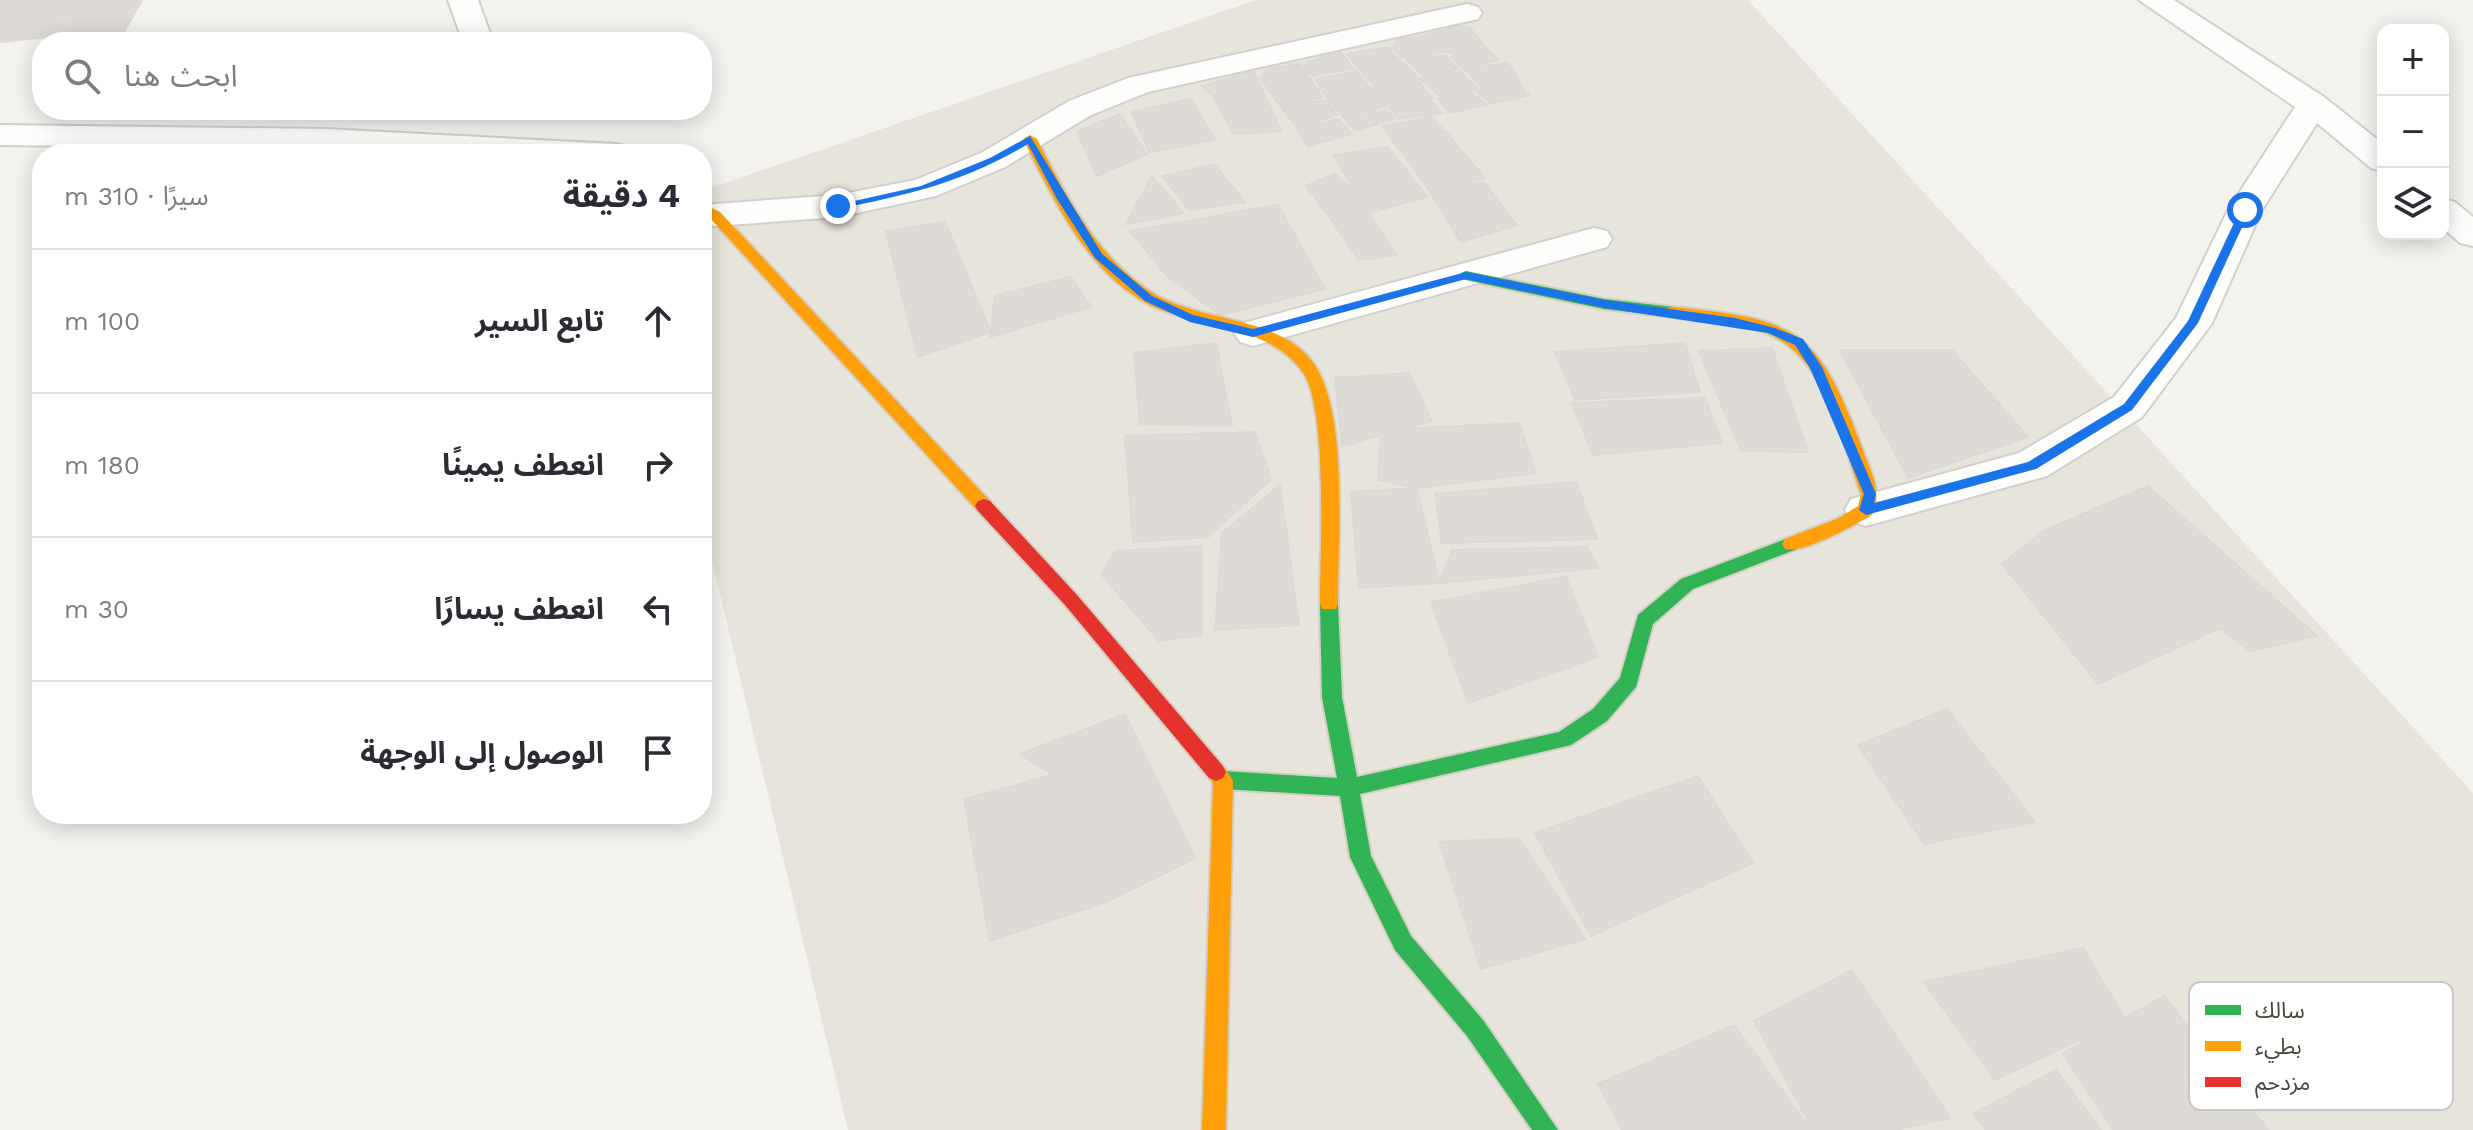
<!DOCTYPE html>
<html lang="ar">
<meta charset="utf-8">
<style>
body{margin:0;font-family:"Work Sans","Noto Sans Arabic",sans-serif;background:#f2f2f3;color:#2b2b33;direction:rtl}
.controls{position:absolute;right:24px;top:24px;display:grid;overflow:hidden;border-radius:16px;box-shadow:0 4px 20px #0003}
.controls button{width:72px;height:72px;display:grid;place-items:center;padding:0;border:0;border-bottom:2px solid #e1e1e2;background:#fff;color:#2b2b33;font:40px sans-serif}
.stop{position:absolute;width:24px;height:24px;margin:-18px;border:6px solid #1a73e8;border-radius:50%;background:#fff}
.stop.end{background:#1a73e8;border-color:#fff;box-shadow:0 2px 8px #0008}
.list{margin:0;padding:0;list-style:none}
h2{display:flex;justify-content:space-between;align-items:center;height:104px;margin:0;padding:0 32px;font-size:34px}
h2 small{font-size:26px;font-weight:400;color:#7c7c81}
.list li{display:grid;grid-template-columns:52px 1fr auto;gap:24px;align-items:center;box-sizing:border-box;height:144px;padding:0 32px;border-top:2px solid #e1e1e2}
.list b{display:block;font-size:30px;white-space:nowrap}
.list em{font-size:26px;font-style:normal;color:#7c7c81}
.icon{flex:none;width:44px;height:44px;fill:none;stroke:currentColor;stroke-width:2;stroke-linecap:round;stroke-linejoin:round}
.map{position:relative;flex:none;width:2473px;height:1130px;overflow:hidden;direction:ltr}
.search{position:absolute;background:#fff;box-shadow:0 4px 20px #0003;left:32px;top:32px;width:680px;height:88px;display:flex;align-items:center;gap:20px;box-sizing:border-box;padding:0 28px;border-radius:32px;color:#7c7c81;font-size:30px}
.panel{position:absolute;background:#fff;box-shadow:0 4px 20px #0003;left:32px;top:144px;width:680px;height:680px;border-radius:32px;direction:rtl}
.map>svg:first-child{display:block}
.residential{fill:#e7e4dc}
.building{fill:#dedbd6;stroke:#dcd9d4;stroke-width:2}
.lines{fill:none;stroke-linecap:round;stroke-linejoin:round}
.street-casing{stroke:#d2d0cb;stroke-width:4}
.fast-casing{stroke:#d3cfc5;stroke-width:4}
.slow-casing{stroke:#d3cfc5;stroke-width:4}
.jam-casing{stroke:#d3cfc5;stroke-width:4}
.street{fill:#fdfdfc;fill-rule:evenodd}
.fast{fill:#30b455;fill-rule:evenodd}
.slow{fill:#ff9f0a;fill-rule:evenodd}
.jam{fill:#e5322d;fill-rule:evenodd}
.route{fill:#1a73e8}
.key{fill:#fff;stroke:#c9c7c4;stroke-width:2}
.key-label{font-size:22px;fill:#4b4439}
</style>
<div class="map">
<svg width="2473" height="1130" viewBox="0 0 2473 1130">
<rect width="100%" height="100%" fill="#f4f2ee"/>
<polygon class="residential" points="1256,0 1748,0 2473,793 2473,1130 848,1130 702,518 702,191"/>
<g class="building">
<polygon points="142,0 118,42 60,42 64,35 0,42 0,1"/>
<polygon points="1456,26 1469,27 1483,44 1465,44 1456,53 1442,52 1426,35"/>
<polygon points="1426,35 1442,52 1401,58 1392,47 1398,40"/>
<polygon points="1470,44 1483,44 1498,60 1463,70 1452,57"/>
<polygon points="1388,47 1397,59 1357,67 1347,54"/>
<polygon points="1340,52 1353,68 1313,76 1304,69 1307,62"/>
<polygon points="1445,56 1458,69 1424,77 1404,57"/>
<polygon points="1399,60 1420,79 1375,87 1359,69"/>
<polygon points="1507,62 1520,82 1482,88 1467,71"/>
<polygon points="1300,64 1308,77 1266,86 1260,78 1267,69"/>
<polygon points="1254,71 1281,131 1234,134 1212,95 1202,86"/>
<polygon points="1356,71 1370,87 1326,97 1315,79"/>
<polygon points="1460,72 1480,91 1440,96 1420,79"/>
<polygon points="1310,78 1322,97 1281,107 1267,88"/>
<polygon points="1418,81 1432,98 1384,107 1370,88"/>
<polygon points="1517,82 1529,95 1492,104 1478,93 1482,88"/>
<polygon points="1367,90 1384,107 1344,118 1326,97"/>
<polygon points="1473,94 1487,105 1448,113 1438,98"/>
<polygon points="1191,99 1215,140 1149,152 1132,112"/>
<polygon points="1325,100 1337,115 1297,127 1281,107"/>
<polygon points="1430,100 1442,113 1398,119 1390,108"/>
<polygon points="1387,110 1394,119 1356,131 1348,124 1347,120"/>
<polygon points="1120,114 1147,154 1097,176 1077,131"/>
<polygon points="1431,117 1446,132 1394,142 1383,126"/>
<polygon points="1338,119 1352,134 1308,146 1296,129"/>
<polygon points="1446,132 1485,178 1429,190 1394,142"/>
<polygon points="1388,147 1427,197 1369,213 1333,155"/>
<polygon points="1214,164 1245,202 1189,210 1163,176"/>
<polygon points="1335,174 1365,200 1326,212 1306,186"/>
<polygon points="1152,176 1183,213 1126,224"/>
<polygon points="1484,182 1517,225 1461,242 1429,190"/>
<polygon points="1363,204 1369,213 1396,255 1359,260 1326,212"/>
<polygon points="1278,205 1325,289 1220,315 1167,276 1130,231"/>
<polygon points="945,222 991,332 918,357 886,231"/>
<polygon points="1071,277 1091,307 990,337 995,296"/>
<polygon points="1216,343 1232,426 1140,424 1134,353"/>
<polygon points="1685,343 1700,392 1575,400 1555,352"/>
<polygon points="1772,348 1808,452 1741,451 1699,351"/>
<polygon points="1840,350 1952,350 2028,437 1908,478"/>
<polygon points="1409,373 1432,421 1342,446 1335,378"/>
<polygon points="1705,398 1722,443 1593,455 1572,403"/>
<polygon points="1519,423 1536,473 1417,488 1378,480 1381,430"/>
<polygon points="1255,432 1271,479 1208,537 1133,542 1125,436"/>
<polygon points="1576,482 1597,539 1442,543 1435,494"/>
<polygon points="1280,485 1299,625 1215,630 1222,533"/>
<polygon points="2148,486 2317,636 2250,651 2220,628 2098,684 2002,564 2045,530"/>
<polygon points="1417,488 1439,583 1359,588 1351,492"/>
<polygon points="1202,546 1202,635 1159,641 1101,574 1116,551"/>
<polygon points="1587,547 1598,568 1439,583 1452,550"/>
<polygon points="1566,577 1598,657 1468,703 1431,602"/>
<polygon points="1947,709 2035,822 1924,844 1858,745"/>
<polygon points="1125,714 1195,858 1109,901 1053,775 1020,754"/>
<polygon points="1053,775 1109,901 990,941 964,799"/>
<polygon points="1698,776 1753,863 1591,936 1535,833"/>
<polygon points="1519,838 1585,939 1481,969 1439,842"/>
<polygon points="2083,948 2125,1018 1995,1080 1924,982"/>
<polygon points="1852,970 1950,1118 1896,1130 1813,1130 1754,1021"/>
<polygon points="2164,996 2268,1130 2113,1130 2063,1053"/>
<polygon points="1734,1025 1811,1130 1622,1130 1598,1084"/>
<polygon points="2056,1070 2101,1130 1986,1130 1973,1114"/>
</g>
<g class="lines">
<defs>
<g id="street">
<polygon points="448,0 478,0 493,42 463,42"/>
<polygon points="2139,0 2174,0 2324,97 2383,144 2383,171 2371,168 2317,123 2262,210 2212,323 2142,417 2047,476 1866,526 1851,521 1845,510 1851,499 2019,453 2114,397 2176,318 2228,210 2295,107"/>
<polygon points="1467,4 1478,7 1482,13 1478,19 1148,92 1091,115 1005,167 936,196 838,217 715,226 702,222 703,207 715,204 838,195 915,180 981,153 1069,101 1128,78"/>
<path d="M 0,125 L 326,129 L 616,144 L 628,147 L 633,154 C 422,154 211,147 0,145 Z"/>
<polygon points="2443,199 2455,202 2473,217 2473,246 2460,243 2443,228"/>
<polygon points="1594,228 1607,231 1612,239 1607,247 1253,346 1240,342 1234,333 1240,324"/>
</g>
<g id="fast">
<polygon points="1466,271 1604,299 1673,307 1681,312 1673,317 1604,309 1461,279 1461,273"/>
<polygon points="1791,537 1800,544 1797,549 1693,589 1653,624 1636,687 1607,721 1571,745 1360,794 1371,856 1411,936 1483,1020 1558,1130 1532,1130 1467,1036 1395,950 1350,857 1340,796 1223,789 1216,786 1213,780 1216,774 1223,771 1337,778 1322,697 1320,604 1322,599 1336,599 1338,604 1342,697 1357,777 1559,732 1593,709 1620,678 1638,615 1681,579"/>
</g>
<g id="slow">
<path d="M 1030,135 L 1037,139 C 1066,196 1096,256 1151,292 C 1202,325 1292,313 1321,376 C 1347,433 1338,540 1338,604 L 1336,609 L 1322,609 L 1320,604 C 1320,553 1328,414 1304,374 C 1271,323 1194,329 1146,303 C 1085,269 1053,198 1023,139 Z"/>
<polygon points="702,203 720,212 990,501 993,506 990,511 978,511 710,218 702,213"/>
<path d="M 1673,307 C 1794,319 1817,327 1861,445 C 1869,468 1884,492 1872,515 C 1855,525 1803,554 1785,549 L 1782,544 L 1785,539 L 1839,518 L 1858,506 L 1861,494 C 1840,436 1825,350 1758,330 C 1729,321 1697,323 1668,316 L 1668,308 Z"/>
<polygon points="1216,763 1223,766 1233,780 1226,1130 1202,1130 1213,783 1206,772 1209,766"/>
</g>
<polygon id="jam" points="984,499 990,501 1077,595 1223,766 1226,772 1223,778 1216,781 1209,778 1065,605 978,511 975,506 978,501"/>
</defs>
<use href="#street" class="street-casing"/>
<use href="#fast" class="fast-casing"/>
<use href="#slow" class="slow-casing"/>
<use href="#jam" class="jam-casing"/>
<use href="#street" class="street"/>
<use href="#fast" class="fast"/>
<use href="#slow" class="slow"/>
<use href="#jam" class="jam"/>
</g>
<path class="route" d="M 1030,136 L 1102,254 L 1152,296 L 1193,315 L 1253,329 L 1466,272 L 1605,300 L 1735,318 L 1775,328 L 1803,339 L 1822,367 L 1876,494 L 1874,503 L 2028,462 L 2124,404 L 2188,321 L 2240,210 L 2245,207 L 2250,210 L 2198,323 L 2132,410 L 2036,469 L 1866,515 L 1859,510 L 1864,494 L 1810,368 L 1795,345 L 1768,333 L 1605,308 L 1466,279 L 1253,337 L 1190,322 L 1145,301 L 1095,258 L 1057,199 L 1028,144 C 962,183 911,194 838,209 L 832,206 L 921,186 L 990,158 Z"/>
<rect x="2189" y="982" width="264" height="128" rx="12" class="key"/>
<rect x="2205" y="1005" width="36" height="10" fill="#30b455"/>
<rect x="2205" y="1041" width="36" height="10" fill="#ff9f0a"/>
<rect x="2205" y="1077" width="36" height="10" fill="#e5322d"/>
<g class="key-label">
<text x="2255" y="1018">سالك</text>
<text x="2255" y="1054">بطيء</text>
<text x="2255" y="1090">مزدحم</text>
</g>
</svg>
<div class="controls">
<button>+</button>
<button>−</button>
<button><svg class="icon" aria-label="layers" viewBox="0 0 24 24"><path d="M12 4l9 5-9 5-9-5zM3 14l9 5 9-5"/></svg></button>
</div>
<div class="stop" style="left:2245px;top:210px"></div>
<div class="stop end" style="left:838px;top:206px"></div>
<div class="search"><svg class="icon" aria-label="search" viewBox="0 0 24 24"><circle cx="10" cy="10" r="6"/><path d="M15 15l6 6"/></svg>ابحث هنا</div>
<section class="panel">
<h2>4 دقيقة<small>سيرًا · 310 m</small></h2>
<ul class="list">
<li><svg class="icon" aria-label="ahead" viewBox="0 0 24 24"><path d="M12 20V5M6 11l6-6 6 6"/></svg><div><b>تابع السير</b></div><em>100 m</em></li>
<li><svg class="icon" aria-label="right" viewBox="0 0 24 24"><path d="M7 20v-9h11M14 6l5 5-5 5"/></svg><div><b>انعطف يمينًا</b></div><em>180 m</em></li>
<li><svg class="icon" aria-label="left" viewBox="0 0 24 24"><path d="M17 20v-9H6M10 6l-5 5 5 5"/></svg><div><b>انعطف يسارًا</b></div><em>30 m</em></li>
<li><svg class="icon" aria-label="arrive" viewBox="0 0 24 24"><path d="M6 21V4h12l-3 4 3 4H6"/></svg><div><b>الوصول إلى الوجهة</b></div></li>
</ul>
</section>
</div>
